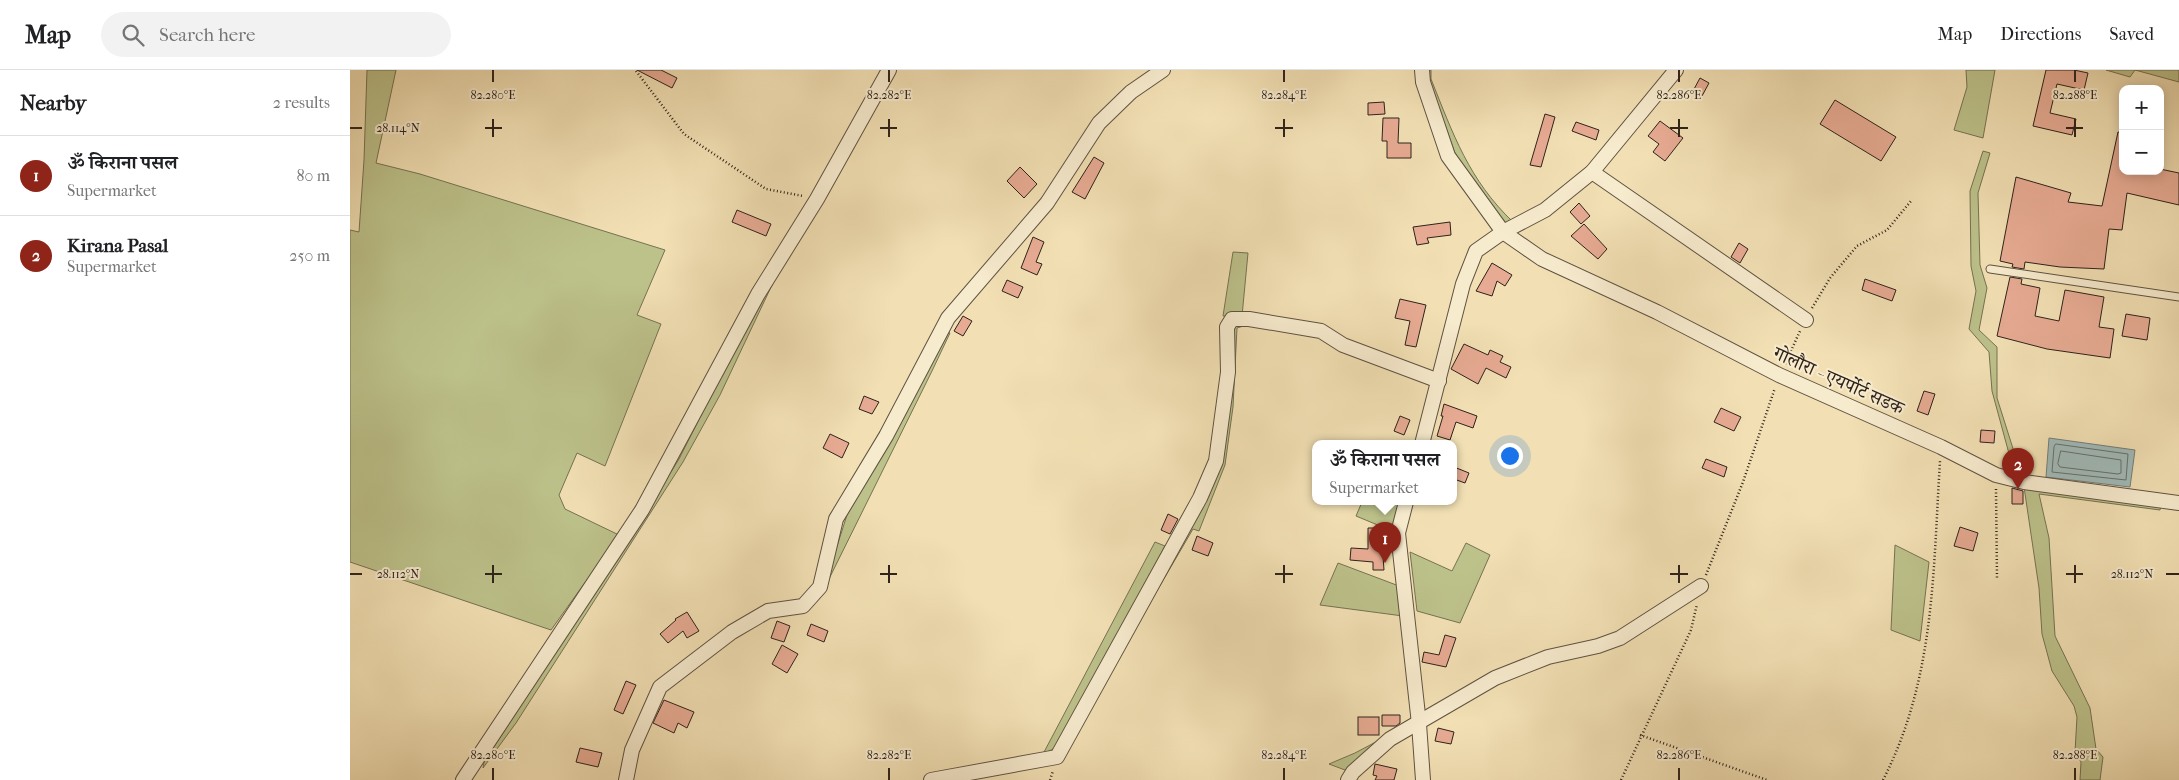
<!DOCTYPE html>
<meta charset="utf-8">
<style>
body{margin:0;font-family:"IM FELL French Canon","Noto Serif Devanagari",serif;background:#f2f2f2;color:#202124}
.controls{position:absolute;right:15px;top:15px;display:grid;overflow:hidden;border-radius:10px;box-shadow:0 2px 12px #0003}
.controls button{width:45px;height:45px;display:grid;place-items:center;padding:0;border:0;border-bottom:1px solid #e0e0e0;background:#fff;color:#202124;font:25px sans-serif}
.you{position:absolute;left:1159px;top:385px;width:18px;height:18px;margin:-12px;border:4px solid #fff;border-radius:50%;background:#1a73e8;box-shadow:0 0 0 8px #1a73e833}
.badge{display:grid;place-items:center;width:32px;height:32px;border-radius:50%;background:#8f2418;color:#fff;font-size:16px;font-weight:700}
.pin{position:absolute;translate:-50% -41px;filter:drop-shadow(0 1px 2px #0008)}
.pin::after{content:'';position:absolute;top:26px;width:18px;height:15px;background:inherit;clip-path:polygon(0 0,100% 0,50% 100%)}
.popup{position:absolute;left:962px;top:370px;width:145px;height:65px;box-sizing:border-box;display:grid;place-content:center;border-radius:10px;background:#fff;filter:drop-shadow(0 1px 4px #0005);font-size:16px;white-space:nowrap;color:#757577}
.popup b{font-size:19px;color:#202124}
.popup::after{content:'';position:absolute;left:50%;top:100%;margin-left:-10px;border:10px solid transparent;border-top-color:#fff}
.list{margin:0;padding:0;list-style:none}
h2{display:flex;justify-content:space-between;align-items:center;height:65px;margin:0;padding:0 20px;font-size:21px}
h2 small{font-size:16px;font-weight:400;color:#757577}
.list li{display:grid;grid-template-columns:32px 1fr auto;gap:15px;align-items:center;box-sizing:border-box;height:80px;padding:0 20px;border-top:1px solid #e0e0e0}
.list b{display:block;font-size:19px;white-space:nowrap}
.list p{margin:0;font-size:16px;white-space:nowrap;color:#757577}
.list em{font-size:16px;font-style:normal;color:#757577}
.icon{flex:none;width:28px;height:28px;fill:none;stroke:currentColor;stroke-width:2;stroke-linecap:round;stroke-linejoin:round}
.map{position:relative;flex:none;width:1829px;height:710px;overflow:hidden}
header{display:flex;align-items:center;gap:30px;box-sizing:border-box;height:70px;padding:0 25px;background:#fff;border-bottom:1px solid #e0e0e0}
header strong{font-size:24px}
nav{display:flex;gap:28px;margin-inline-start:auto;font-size:18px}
.search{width:350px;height:45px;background:#f2f2f2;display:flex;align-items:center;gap:12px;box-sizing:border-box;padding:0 18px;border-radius:28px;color:#757577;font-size:19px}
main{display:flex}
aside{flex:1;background:#fff}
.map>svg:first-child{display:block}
.green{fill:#bdc28b;stroke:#767253}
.water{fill:#a0bab9;stroke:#727d7a}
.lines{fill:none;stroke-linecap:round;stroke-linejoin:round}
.shore{stroke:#676e6a;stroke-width:1}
.building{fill:#e7ab93;stroke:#2e221b}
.service-casing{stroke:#5f5241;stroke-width:9}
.minor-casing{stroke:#5f5241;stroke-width:16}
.path{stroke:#2e221b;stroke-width:2.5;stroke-dasharray:1 2.5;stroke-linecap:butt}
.service{stroke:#f7ebce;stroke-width:7}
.minor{stroke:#f7ebce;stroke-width:14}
.ticks{fill:none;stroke:#2e221b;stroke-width:2}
.labels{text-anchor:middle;stroke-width:4;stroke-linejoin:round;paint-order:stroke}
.street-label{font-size:19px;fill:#2e221b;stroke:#f7ebce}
.ticks-label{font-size:12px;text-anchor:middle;fill:#2e221b;stroke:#f7ebce;stroke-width:4;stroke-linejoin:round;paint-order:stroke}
</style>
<header>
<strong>Map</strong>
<div class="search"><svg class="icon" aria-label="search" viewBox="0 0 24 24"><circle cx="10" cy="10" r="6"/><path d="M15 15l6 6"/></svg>Search here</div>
<nav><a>Map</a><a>Directions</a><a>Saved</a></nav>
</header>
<main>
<aside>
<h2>Nearby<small>2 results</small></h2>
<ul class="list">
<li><span class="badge">1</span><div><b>ॐ किराना पसल</b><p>Supermarket</p></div><em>80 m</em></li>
<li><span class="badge">2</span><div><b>Kirana Pasal</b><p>Supermarket</p></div><em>250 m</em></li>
</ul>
</aside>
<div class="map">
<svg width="1829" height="710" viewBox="0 0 1829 710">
<rect width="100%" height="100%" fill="#f2e0b4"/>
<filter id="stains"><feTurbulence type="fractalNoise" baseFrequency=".004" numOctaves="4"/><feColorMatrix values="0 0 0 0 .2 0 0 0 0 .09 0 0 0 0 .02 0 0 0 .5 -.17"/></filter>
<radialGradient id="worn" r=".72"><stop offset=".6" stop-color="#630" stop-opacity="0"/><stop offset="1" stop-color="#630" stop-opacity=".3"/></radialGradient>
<g class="green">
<polygon points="17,0 46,0 26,93 70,104 315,180 287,245 311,254 255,396 227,383 209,425 215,439 269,465 201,560 0,492 0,160 9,162 14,90"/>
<path d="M 1078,0 L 1081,0 L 1081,9 C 1103,64 1119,110 1163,152 L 1157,154 L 1128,122 L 1105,83 L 1079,10 Z"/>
<polygon points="1616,0 1645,0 1633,68 1604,60 1617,17"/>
<polygon points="1756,0 1829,0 1829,12 1785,0 1780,7"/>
<polygon points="1633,81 1640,83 1628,123 1630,195 1637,218 1629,260 1647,277 1647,328 1672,407 1664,402 1642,321 1639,282 1619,259 1626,221 1621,196 1620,121"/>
<polygon points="883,182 898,183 892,246 873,246"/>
<polygon points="422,215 370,325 333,392 166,653 133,698 134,692 278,471 329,389 405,238"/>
<polygon points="886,252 900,254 887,258 883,337 875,395 849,461 843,459 770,584 853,430 880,259"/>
<polygon points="598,262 600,263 582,301 472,523 497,445 536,379"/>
<polygon points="1674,417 1811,435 1810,440 1689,424 1699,468 1705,566 1740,638 1746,679 1753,687 1750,710 1730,710 1731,692 1725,682 1727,647 1724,636 1702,601 1692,564 1689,518"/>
<polygon points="1012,432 1050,432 1042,461 1006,446"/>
<polygon points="805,472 815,476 707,677 693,684"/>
<polygon points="1116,473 1140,485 1110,553 1067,541 1060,482 1102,501"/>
<polygon points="1545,475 1579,492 1570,571 1541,560"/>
<polygon points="988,493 1049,516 1053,546 970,535"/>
<polygon points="1039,665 995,700 979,694 1005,683"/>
</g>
<polygon class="water" points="1699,368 1785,380 1780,417 1696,407"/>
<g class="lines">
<g class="shore">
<polygon points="1706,374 1778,384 1776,410 1702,402 1704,377"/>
<polygon points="1711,381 1771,390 1771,403 1768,404 1710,397 1708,394"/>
</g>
</g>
<g class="building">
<polygon points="287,0 311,0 327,8 322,18"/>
<polygon points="1696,0 1724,0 1738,3 1734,20 1707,14 1700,43 1726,49 1722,65 1683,56"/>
<polygon points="1350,8 1359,13 1352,26 1343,21"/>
<polygon points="1485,30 1546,67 1531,91 1470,54"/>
<polygon points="1034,32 1035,44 1018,45 1018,33"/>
<polygon points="1195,44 1205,47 1191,97 1180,95"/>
<polygon points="1033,48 1049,48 1048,73 1061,73 1061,88 1037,88 1037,71 1032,71"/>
<polygon points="1310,51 1333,68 1315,91 1303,82 1309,74 1298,66"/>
<polygon points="1226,52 1249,60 1246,70 1222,61"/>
<polygon points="1768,62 1773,63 1773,101 1810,101 1810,99 1829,103 1829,135 1777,123 1772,160 1759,159 1754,199 1710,197 1675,192 1674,199 1662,197 1663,194 1650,191 1666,107 1721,123 1718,132 1752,136"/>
<polygon points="744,87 754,93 735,129 722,122"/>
<polygon points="670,97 687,114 674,128 657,111"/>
<polygon points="1229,133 1240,146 1231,154 1220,142"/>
<polygon points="387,140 421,154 416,166 382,152"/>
<polygon points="1100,152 1101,165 1077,168 1079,173 1067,175 1063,157"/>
<polygon points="1234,154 1257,179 1248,189 1221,166"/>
<polygon points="683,167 694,172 686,192 692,194 687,205 671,198"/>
<polygon points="1389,173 1398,179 1390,193 1381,187"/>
<polygon points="1142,193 1162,205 1155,216 1147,211 1142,226 1126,221"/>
<polygon points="1660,207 1672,209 1671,214 1690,218 1685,246 1709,251 1715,220 1754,227 1749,257 1764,259 1760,288 1697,279 1647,266"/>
<polygon points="1515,209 1546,220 1542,231 1512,220"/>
<polygon points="657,210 673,217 668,228 652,221"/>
<polygon points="1050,229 1076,235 1066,277 1055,275 1060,251 1045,248"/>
<polygon points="1776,244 1800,248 1797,270 1772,266"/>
<polygon points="613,246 622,251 613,266 604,261"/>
<polygon points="1114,274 1138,285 1140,280 1153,286 1150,292 1161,297 1156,308 1136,298 1128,314 1101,299"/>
<polygon points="1574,321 1585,324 1578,345 1567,341"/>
<polygon points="514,326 529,332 522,344 509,339"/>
<polygon points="1094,334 1127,346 1123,358 1106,352 1100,370 1087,366 1093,346 1091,346"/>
<polygon points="1371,338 1391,347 1384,361 1364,352"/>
<polygon points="1050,346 1060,350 1054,365 1044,361"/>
<polygon points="1631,360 1645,361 1644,373 1630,372"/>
<polygon points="480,364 499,373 492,388 473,378"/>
<polygon points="1356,389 1377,397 1374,407 1352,398"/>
<polygon points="1104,397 1119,403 1115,413 1104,409"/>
<polygon points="1662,418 1673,421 1673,434 1662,434"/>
<polygon points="818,444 828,449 820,464 811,460"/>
<polygon points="1610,457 1628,463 1623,481 1604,476"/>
<polygon points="1018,458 1031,458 1034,500 1023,500 1023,492 1000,490 1001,478 1018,479"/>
<polygon points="847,466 863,473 858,486 842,480"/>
<polygon points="337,542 349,561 337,568 333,561 318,573 310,564 326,550 325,549"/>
<polygon points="427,551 440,556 434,572 421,568"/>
<polygon points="461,554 478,561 474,572 457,565"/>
<polygon points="1095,565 1106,568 1096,597 1072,592 1074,582 1089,585"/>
<polygon points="432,575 448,584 437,603 422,594"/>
<polygon points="276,611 286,615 273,644 264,640"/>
<polygon points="314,630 344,642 337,658 328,653 324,663 303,653"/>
<polygon points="1032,645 1050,645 1050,653 1046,656 1032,656"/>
<rect x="1008" y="647" width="21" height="18"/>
<polygon points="1088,658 1104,662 1101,674 1085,671"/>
<polygon points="230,678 252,683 248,697 226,692"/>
<polygon points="1025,694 1047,699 1044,710 1025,710 1027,706 1023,705"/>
</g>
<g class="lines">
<defs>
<polyline id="service" points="1640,199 1829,227"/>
<g id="minor">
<polyline points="1072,0 1073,12 1098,86 1153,162 1192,189 1307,242 1429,305 1591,377 1646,405 1674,412 1829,433"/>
<polyline points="1242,102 1456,250"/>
<polyline points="1072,374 1113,214 1126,181 1153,162 1195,140 1242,102 1326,0"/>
<polyline points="1056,432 1048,463 1069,654 1073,710"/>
<polyline points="113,710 292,440 408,224 467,129 539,0"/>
<polyline points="276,710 282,680 310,617 382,562 418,541 453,536 470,517 486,449 536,366 598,248 697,133 749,53 781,22 813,0"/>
<polyline points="581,710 707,687 850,428 866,391 878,302 877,257 882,249 899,249 971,261 993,275 1089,311"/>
<polyline points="998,710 1003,702 1040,669 1145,608 1198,587 1248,576 1270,568 1351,516"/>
</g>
</defs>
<use href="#service" class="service-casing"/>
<use href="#minor" class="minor-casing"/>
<g class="path">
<polyline points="286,1 334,64 416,119 453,126"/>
<polyline points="1462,238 1480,208 1507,176 1537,160 1561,131"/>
<polyline points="1435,294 1450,261"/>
<polyline points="1646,419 1647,508"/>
<polyline points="1356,505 1393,412 1425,318"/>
<polyline points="1290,665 1417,710"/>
<polyline points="700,710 703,701"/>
<polyline points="1271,710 1341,560 1347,534"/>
<path d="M 1533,710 C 1585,609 1583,502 1590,391"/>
</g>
<use href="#service" class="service"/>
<use href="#minor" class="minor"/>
</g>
<path class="ticks" d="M 143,0 L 143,12M 539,0 L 539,12M 934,0 L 934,12M 1329,0 L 1329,12M 1725,0 L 1725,12M 143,49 L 143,67M 539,49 L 539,67M 934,49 L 934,67M 1329,49 L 1329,67M 1725,49 L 1725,67M 0,58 L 12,58M 135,58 L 152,58M 530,58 L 547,58M 925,58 L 943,58M 1320,58 L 1338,58M 1716,58 L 1733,58M 143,495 L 143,513M 539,495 L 539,513M 934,495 L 934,513M 1329,495 L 1329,513M 1725,495 L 1725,513M 0,504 L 12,504M 135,504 L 152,504M 530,504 L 547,504M 925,504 L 943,504M 1320,504 L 1338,504M 1716,504 L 1733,504M 1816,504 L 1829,504M 143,698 L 143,710M 539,698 L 539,710M 934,698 L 934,710M 1329,698 L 1329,710M 1725,698 L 1725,710"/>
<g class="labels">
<g class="street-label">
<text transform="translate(1489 310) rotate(24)" y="7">गोलौरा - एयर्पोर्ट सडक</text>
</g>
</g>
<g class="ticks-label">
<text x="143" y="29">82.280°E</text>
<text x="539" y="29">82.282°E</text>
<text x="934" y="29">82.284°E</text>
<text x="1329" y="29">82.286°E</text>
<text x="1725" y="29">82.288°E</text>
<text x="48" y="62">28.114°N</text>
<text x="48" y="508">28.112°N</text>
<text x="1782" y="508">28.112°N</text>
<text x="143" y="689">82.280°E</text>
<text x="539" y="689">82.282°E</text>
<text x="934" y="689">82.284°E</text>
<text x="1329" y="689">82.286°E</text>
<text x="1725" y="689">82.288°E</text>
</g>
<rect width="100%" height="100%" filter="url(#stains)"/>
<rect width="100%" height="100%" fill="url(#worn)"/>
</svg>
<div class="controls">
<button>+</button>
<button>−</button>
</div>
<div class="you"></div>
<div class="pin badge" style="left:1035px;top:493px">1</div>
<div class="popup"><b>ॐ किराना पसल</b>Supermarket</div>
<div class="pin badge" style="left:1668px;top:419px">2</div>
</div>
</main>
